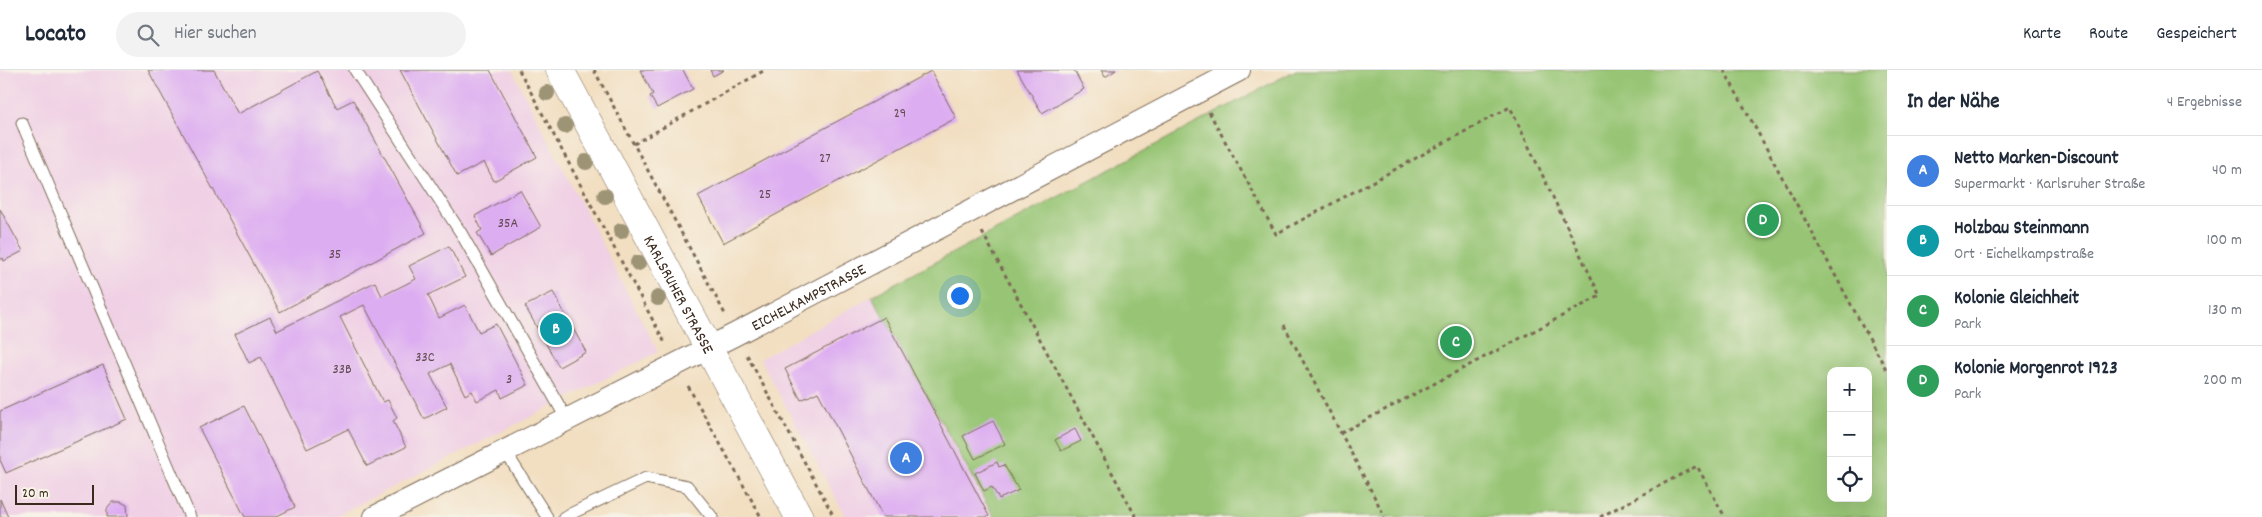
<!DOCTYPE html>
<html lang="de">
<meta charset="utf-8">
<style>
body{margin:0;font-family:Dekko,sans-serif;background:#f2f2f3;color:#1f2937}
.controls{position:absolute;right:15px;bottom:15px;display:grid;overflow:hidden;border-radius:10px;box-shadow:0 5px 20px #0002}
.controls button{width:45px;height:45px;display:grid;place-items:center;padding:0;border:0;border-bottom:1px solid #e0e1e3;background:#fff;color:#1f2937;font:25px sans-serif}
.scale{position:absolute;left:15px;bottom:12px;width:79px;box-sizing:border-box;padding-left:5px;border:2px solid #3b2a1e;border-top:0;font-size:14px;line-height:18px;white-space:nowrap;color:#3b2a1e;-webkit-text-stroke:4px #f7f3e8;paint-order:stroke}
.you{position:absolute;left:959px;top:225px;width:18px;height:18px;margin:-12px;border:4px solid #fff;border-radius:50%;background:#1a73e8;box-shadow:0 0 0 8px #1a73e833}
.badge{display:grid;place-items:center;width:32px;height:32px;border-radius:50%;background:#0f766e;color:#fff;font-size:16px;font-weight:700}
.pin{position:absolute;translate:-50% -50%;border:2px solid #fff;box-shadow:0 1px 5px #0006}
.list{margin:0;padding:0;list-style:none}
h2{display:flex;justify-content:space-between;align-items:center;height:65px;margin:0;padding:0 20px;font-size:21px}
h2 small{font-size:16px;font-weight:400;color:#747a83}
.list li{display:grid;grid-template-columns:32px 1fr auto;gap:15px;align-items:center;box-sizing:border-box;height:70px;padding:0 20px;border-top:1px solid #e0e1e3}
.list b{display:block;font-size:19px;white-space:nowrap}
.list p{margin:0;font-size:16px;white-space:nowrap;color:#747a83}
.list em{font-size:16px;font-style:normal;color:#747a83}
.icon{flex:none;width:28px;height:28px;fill:none;stroke:currentColor;stroke-width:2;stroke-linecap:round;stroke-linejoin:round}
.map{position:relative;flex:none;width:1887px;height:447px;overflow:hidden}
header{display:flex;align-items:center;gap:30px;box-sizing:border-box;height:70px;padding:0 25px;background:#fff;border-bottom:1px solid #e0e1e3}
header strong{font-size:24px}
nav{display:flex;gap:28px;margin-inline-start:auto;font-size:18px}
.search{width:350px;height:45px;background:#f2f2f3;display:flex;align-items:center;gap:12px;box-sizing:border-box;padding:0 18px;border-radius:28px;color:#747a83;font-size:19px}
main{display:flex}
aside{flex:1;background:#fff}
.map>svg:first-child{display:block}
.built{fill:#f0d0e5}
.green{fill:#97c574;stroke:#697849;fill-rule:evenodd}
.building{fill:#ddadf1}
.lines{fill:none;stroke-linecap:round;stroke-linejoin:round}
.lane-casing{stroke:#7b6957;stroke-width:13}
.street-casing{stroke:#7b6957;stroke-width:24}
.secondary-casing{stroke:#7b6957;stroke-width:29}
.path{stroke:#7b6957;stroke-width:3;stroke-dasharray:4 4;stroke-linecap:butt}
.lane{stroke:#fff;stroke-width:11}
.street{stroke:#fff;stroke-width:22}
.secondary{stroke:#fff;stroke-width:28}
.tree{fill:#9d9475}
.labels{text-anchor:middle;stroke-width:4;stroke-linejoin:round;paint-order:stroke}
.number-label{font-size:14px;fill:#644b53}
.street-label{font-size:16px;fill:#3b2a1e;stroke:#f7f3e8}
</style>
<header>
<strong>Locato</strong>
<div class="search"><svg class="icon" aria-label="search" viewBox="0 0 24 24"><circle cx="10" cy="10" r="6"/><path d="M15 15l6 6"/></svg>Hier suchen</div>
<nav><a>Karte</a><a>Route</a><a>Gespeichert</a></nav>
</header>
<main>
<div class="map">
<svg width="1887" height="447" viewBox="0 0 1887 447">
<rect width="100%" height="100%" fill="#f7f3e8"/>
<filter id="ink" filterUnits="userSpaceOnUse"><feTurbulence type="fractalNoise" baseFrequency=".02" numOctaves="2"/><feDisplacementMap in="SourceGraphic" scale="10" xChannelSelector="R" yChannelSelector="G"/><feConvolveMatrix kernelMatrix="1 2 1 2 8 2 1 2 1" color-interpolation-filters="sRGB"/></filter>
<filter id="wash" filterUnits="userSpaceOnUse"><feTurbulence type="fractalNoise" baseFrequency=".0096" numOctaves="4" result="noise"/><feDisplacementMap in="SourceGraphic" scale="20" xChannelSelector="R" yChannelSelector="G"/><feGaussianBlur stdDeviation="1.12" result="paint"/><feColorMatrix in="noise" values="0 0 0 0 0 0 0 0 0 0 0 0 0 0 0 0 0 1.4 0 .05"/><feComposite in="paint" operator="in"/></filter>
<g filter="url(#wash)">
<rect width="100%" height="100%" fill="#f2dec0"/>
<g class="built">
<polygon points="0,0 512,0 658,282 334,447 0,447"/>
<polygon points="872,226 994,447 846,447 760,289"/>
</g>
<path class="green" d="M 1296,0 L 1887,0 L 1887,447 L 994,447 L 872,226 ZM 1831,301 L 1868,301 L 1868,428 L 1831,428 Z"/>
<g id="blocks">
<g class="building">
<polygon points="148,0 214,0 238,44 317,1 337,38 353,30 426,163 280,242"/>
<polygon points="400,0 490,0 537,87 494,111 484,92 457,106"/>
<polygon points="640,0 683,0 693,19 657,38 650,26 653,24"/>
<polygon points="710,0 724,0 713,6"/>
<polygon points="1017,0 1074,0 1084,19 1042,43"/>
<polygon points="1101,0 1116,0 1105,7"/>
<polygon points="931,1 956,48 723,173 698,126"/>
<polygon points="520,120 541,157 491,186 477,163 482,160 475,146"/>
<polygon points="0,139 23,181 4,191 3,188 0,190"/>
<polygon points="449,176 465,207 428,225 439,248 465,235 479,262 496,254 528,315 502,328 499,320 477,331 472,321 465,325 450,294 430,304 447,337 424,349 364,235 340,247 383,332 388,330 397,348 393,351 406,377 367,396 348,359 307,379 261,287 249,293 235,264 270,247 277,261 375,212 382,226 416,209 409,196"/>
<polygon points="553,222 586,282 559,297 525,236"/>
<polygon points="884,247 989,446 988,447 883,447 818,322 801,330 785,299"/>
<polygon points="103,295 127,349 6,403 0,390 0,341"/>
<polygon points="244,336 295,437 275,447 245,447 199,358"/>
<polygon points="993,351 1005,374 975,389 963,366"/>
<polygon points="1075,359 1081,371 1061,381 1055,370"/>
<polygon points="997,392 999,397 1004,395 1019,420 999,429 992,417 984,421 975,403"/>
<polygon points="0,429 8,447 0,447"/>
<polygon points="113,432 121,432 127,435 128,447 107,447 107,439"/>
</g>
</g>
</g>
<g filter="url(#ink)">
<use href="#blocks" fill-opacity="0" stroke="#7b6957" stroke-width="1"/>
<g class="lines">
<defs>
<g id="lane">
<polyline points="355,0 461,163 566,348"/>
<polyline points="22,53 190,447"/>
<polyline points="505,381 547,447"/>
<polyline points="564,447 646,408 687,416 712,447"/>
</g>
<g id="street">
<path id="s1" d="M 375,447 L 736,264 L 1239,0"/>
</g>
<g id="secondary">
<path id="s2" d="M 560,0 L 799,447"/>
</g>
</defs>
<use href="#lane" class="lane-casing"/>
<use href="#street" class="street-casing"/>
<use href="#secondary" class="secondary-casing"/>
<g class="path">
<polyline points="519,0 665,273"/>
<polyline points="594,0 725,244"/>
<polyline points="1724,0 1887,301"/>
<polyline points="1209,42 1276,164 1510,37 1600,226 1341,363"/>
<polyline points="634,74 765,0"/>
<polyline points="982,162 1136,447"/>
<polyline points="1284,255 1385,447"/>
<polyline points="747,285 834,447"/>
<polyline points="688,316 761,447"/>
<polyline points="1600,447 1697,396 1725,447"/>
</g>
<use href="#lane" class="lane"/>
<use href="#street" class="street"/>
<use href="#secondary" class="secondary"/>
</g>
<g class="tree">
<circle cx="547" cy="23" r="8"/>
<circle cx="565" cy="56" r="8"/>
<circle cx="586" cy="92" r="8"/>
<circle cx="605" cy="126" r="8"/>
<circle cx="621" cy="161" r="8"/>
<circle cx="638" cy="193" r="8"/>
<circle cx="658" cy="228" r="8"/>
</g>
</g>
<g class="labels">
<g class="number-label">
<text x="900" y="47">29</text>
<text x="825" y="92">27</text>
<text x="765" y="128">25</text>
<text x="508" y="157">35A</text>
<text x="335" y="188">35</text>
<text x="425" y="291">33C</text>
<text x="342" y="303">33B</text>
<text x="509" y="313">3</text>
</g>
<g class="street-label">
<text dy="6" stroke="none"><textPath href="#s2" startOffset="254">KARLSRUHER STRASSE</textPath></text>
<text dy="6" stroke="none"><textPath href="#s1" startOffset="486">EICHELKAMPSTRASSE</textPath></text>
</g>
</g>
</svg>
<div class="controls">
<button>+</button>
<button>−</button>
<button><svg class="icon" aria-label="locate" viewBox="0 0 24 24"><circle cx="12" cy="12" r="6"/><path d="M12 2v4M12 18v4M2 12h4M18 12h4"/></svg></button>
</div>
<div class="scale">20 m</div>
<div class="you"></div>
<div class="pin badge" style="left:906px;top:388px;background:#3f7fe0">A</div>
<div class="pin badge" style="left:556px;top:259px;background:#0f9aa8">B</div>
<div class="pin badge" style="left:1456px;top:272px;background:#2e9e5b">C</div>
<div class="pin badge" style="left:1763px;top:150px;background:#2e9e5b">D</div>
</div>
<aside>
<h2>In der Nähe<small>4 Ergebnisse</small></h2>
<ul class="list">
<li><span class="badge" style="background:#3f7fe0">A</span><div><b>Netto Marken-Discount</b><p>Supermarkt · Karlsruher Straße</p></div><em>40 m</em></li>
<li><span class="badge" style="background:#0f9aa8">B</span><div><b>Holzbau Steinmann</b><p>Ort · Eichelkampstraße</p></div><em>100 m</em></li>
<li><span class="badge" style="background:#2e9e5b">C</span><div><b>Kolonie Gleichheit</b><p>Park</p></div><em>130 m</em></li>
<li><span class="badge" style="background:#2e9e5b">D</span><div><b>Kolonie Morgenrot 1923</b><p>Park</p></div><em>200 m</em></li>
</ul>
</aside>
</main>
